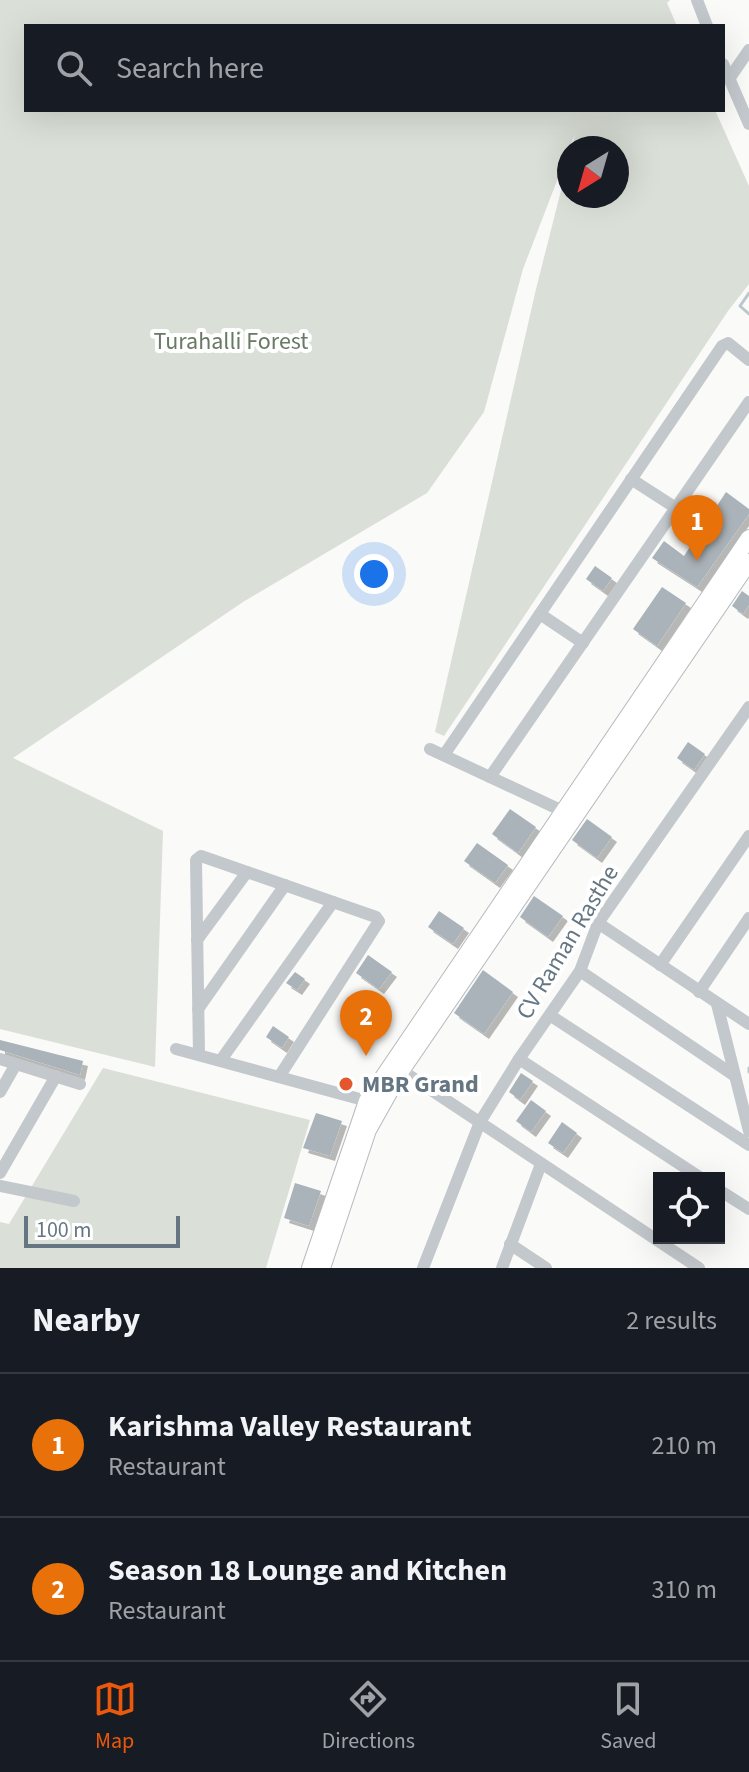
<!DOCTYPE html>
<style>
body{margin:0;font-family:"Source Sans 3",sans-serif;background:#20242c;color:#f1f3f6}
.controls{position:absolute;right:24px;bottom:24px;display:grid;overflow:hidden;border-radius:0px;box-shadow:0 8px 32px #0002}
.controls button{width:72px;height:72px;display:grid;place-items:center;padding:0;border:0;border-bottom:2px solid #363941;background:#171b24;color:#f1f3f6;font:40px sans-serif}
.compass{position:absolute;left:557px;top:136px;width:72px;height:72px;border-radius:50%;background:#171b24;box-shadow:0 8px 32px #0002;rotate:217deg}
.scale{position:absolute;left:24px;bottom:20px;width:156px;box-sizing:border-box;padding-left:8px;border:4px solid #657683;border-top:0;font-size:22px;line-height:28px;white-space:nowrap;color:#657683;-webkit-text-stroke:6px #fff;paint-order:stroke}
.you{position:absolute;left:374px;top:574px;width:28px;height:28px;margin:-20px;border:6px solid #fff;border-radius:50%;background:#1a73e8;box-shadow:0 0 0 12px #1a73e833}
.badge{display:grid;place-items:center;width:52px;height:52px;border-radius:50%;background:#ea580c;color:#fff;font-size:26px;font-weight:700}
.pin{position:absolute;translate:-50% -66px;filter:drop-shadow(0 2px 4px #0008)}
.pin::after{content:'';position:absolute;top:42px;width:28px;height:24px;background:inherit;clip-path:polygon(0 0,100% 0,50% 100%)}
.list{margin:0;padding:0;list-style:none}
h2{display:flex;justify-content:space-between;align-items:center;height:104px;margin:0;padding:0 32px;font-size:34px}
h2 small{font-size:26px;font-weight:400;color:#9ea1a6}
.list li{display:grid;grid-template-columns:52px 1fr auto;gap:24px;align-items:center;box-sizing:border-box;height:144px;padding:0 32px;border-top:2px solid #363941}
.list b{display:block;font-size:30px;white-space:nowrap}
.list p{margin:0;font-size:26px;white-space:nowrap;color:#9ea1a6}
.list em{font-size:26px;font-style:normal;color:#9ea1a6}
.icon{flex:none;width:44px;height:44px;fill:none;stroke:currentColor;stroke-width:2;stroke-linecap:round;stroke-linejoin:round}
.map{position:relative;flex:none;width:749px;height:1268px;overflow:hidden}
.search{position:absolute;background:#171b24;box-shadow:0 8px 32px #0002;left:24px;right:24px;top:24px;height:88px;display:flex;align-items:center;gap:20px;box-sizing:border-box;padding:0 28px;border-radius:0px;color:#9ea1a6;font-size:30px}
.sheet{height:392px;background:#171b24}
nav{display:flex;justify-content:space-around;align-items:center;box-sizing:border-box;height:112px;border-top:2px solid #363941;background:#171b24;font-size:22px;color:#9ea1a6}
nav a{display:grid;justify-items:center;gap:4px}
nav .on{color:#ea580c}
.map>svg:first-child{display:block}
.green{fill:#dadfd7}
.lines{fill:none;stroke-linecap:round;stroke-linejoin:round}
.stream{stroke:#bbc7cb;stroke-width:3}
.building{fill:#aab3b9;filter:url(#shadow)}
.major-casing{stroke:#b5babe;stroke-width:18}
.minor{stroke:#c3c8cc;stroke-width:12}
.major{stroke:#fff;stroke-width:16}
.poi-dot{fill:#e4572e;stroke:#fff;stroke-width:3}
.labels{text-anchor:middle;stroke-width:8;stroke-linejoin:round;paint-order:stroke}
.park-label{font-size:24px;fill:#687a64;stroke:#fff}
.street-label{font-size:24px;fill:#657683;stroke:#fff}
.poi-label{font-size:24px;font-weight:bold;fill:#657683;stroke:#fff;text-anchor:start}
</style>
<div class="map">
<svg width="749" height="1268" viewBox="0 0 749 1268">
<defs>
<filter id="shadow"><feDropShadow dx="5" dy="5" stdDeviation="0" flood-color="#0004"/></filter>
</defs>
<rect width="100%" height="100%" fill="#fafaf8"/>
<g class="green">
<polygon points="0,0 670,0 667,3 677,26 26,26 26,110 715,110 749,186 749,284 728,311 444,736 435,732 536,289 569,159 569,196 617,196 617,148 572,148 575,134 523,269 484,412 427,493 243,602 13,758 163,831 155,1067 0,1029"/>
<polygon points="103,1068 310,1120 266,1268 0,1268 0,1222 9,1224"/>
</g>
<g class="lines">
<g class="stream">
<polyline points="749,293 740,306 749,314"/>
<polyline points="749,1068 749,1072"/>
</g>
</g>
<g class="building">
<polygon points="726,492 749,509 749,514 697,587 652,558 664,541 684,556"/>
<polygon points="595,566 612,578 603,591 586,579"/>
<polygon points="662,587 686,603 657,646 633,629"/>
<polygon points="742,591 749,596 749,605 743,614 732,606"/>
<polygon points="688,742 705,754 694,770 677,758"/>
<polygon points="510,809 536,827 518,853 492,834"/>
<polygon points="587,819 612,837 597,858 572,840"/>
<polygon points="477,843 508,865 495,883 464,861"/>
<polygon points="534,896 563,916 548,937 520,917"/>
<polygon points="439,911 464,928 453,944 428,927"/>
<polygon points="368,955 392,972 379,989 356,973"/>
<polygon points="483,970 513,992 484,1034 454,1013"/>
<polygon points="295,972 305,979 297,990 286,983"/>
<polygon points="273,1026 289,1037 282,1048 266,1037"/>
<polygon points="0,1040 83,1061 80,1075 0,1050"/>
<polygon points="521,1073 533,1081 520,1100 509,1092"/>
<polygon points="531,1100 546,1111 531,1132 516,1121"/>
<polygon points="316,1113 342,1121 330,1156 303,1148"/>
<polygon points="562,1122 577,1133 563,1153 548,1143"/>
<polygon points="295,1183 321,1191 309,1226 284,1218"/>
</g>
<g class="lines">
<defs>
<g id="major">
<polyline points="310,1268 367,1101 749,538"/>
<polyline points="322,1268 368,1130 401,1071 749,562"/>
</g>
</defs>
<use href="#major" class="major-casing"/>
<g class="minor">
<polyline points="697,0 707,26"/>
<polyline points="723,64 749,124"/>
<polyline points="729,79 749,50"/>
<polyline points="631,479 676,508"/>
<polyline points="540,614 583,643"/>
<polyline points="430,749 569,814"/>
<polyline points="444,755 722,346 728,343 749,360"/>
<polyline points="490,777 749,402"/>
<polyline points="598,923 749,1024"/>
<polyline points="197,940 247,872"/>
<polyline points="660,965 749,836"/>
<polyline points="580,971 735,1076"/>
<polyline points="699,992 749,918"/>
<polyline points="717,1004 749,1131"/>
<polyline points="198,1009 285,885"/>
<polyline points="551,1016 749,1145"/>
<polyline points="176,1049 367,1101"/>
<polyline points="199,1055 196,860 201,856 376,917 379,921 279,1077"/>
<polyline points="0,1059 80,1084"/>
<polyline points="519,1059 701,1178"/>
<polyline points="221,1060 333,902"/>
<polyline points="395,1066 699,1268"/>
<polyline points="0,1092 16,1064"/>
<polyline points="0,1173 56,1076"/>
<polyline points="0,1186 74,1201"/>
<polyline points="719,1190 749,1209"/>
<polyline points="510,1244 546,1268"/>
<polyline points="423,1268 480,1122 519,1059 580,971 598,923 749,707"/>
<polyline points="502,1268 541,1164"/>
</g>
<use href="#major" class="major"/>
</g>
<circle class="poi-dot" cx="346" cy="1084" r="8"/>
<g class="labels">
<g class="park-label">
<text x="231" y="349">Turahalli Forest</text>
</g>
<g class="street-label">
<text transform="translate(567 942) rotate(-59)" y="8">CV Raman Rasthe</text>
</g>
<g class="poi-label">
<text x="362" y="1092">MBR Grand</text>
</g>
</g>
</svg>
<div class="controls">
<button><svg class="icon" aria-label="locate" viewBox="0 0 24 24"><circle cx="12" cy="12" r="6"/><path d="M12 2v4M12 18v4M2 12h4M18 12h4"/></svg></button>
</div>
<svg class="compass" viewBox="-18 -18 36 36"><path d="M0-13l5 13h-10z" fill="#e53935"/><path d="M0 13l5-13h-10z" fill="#9ea1a6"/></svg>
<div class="scale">100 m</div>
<div class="you"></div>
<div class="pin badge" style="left:697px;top:561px;background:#e8710a">1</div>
<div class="pin badge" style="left:366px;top:1056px;background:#e8710a">2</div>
<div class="search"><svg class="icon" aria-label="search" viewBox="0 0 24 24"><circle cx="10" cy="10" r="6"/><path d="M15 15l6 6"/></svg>Search here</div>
</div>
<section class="sheet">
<h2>Nearby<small>2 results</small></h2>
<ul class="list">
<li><span class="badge" style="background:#e8710a">1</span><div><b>Karishma Valley Restaurant</b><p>Restaurant</p></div><em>210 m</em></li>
<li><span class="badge" style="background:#e8710a">2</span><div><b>Season 18 Lounge and Kitchen</b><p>Restaurant</p></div><em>310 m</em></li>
</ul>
</section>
<nav>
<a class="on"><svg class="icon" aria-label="map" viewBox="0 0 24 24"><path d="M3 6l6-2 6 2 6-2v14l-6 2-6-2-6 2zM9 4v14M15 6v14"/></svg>Map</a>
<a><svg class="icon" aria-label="directions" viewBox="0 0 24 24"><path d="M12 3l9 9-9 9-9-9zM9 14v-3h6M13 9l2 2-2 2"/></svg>Directions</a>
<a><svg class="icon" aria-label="saved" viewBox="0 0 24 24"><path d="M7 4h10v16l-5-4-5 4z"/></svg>Saved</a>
</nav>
